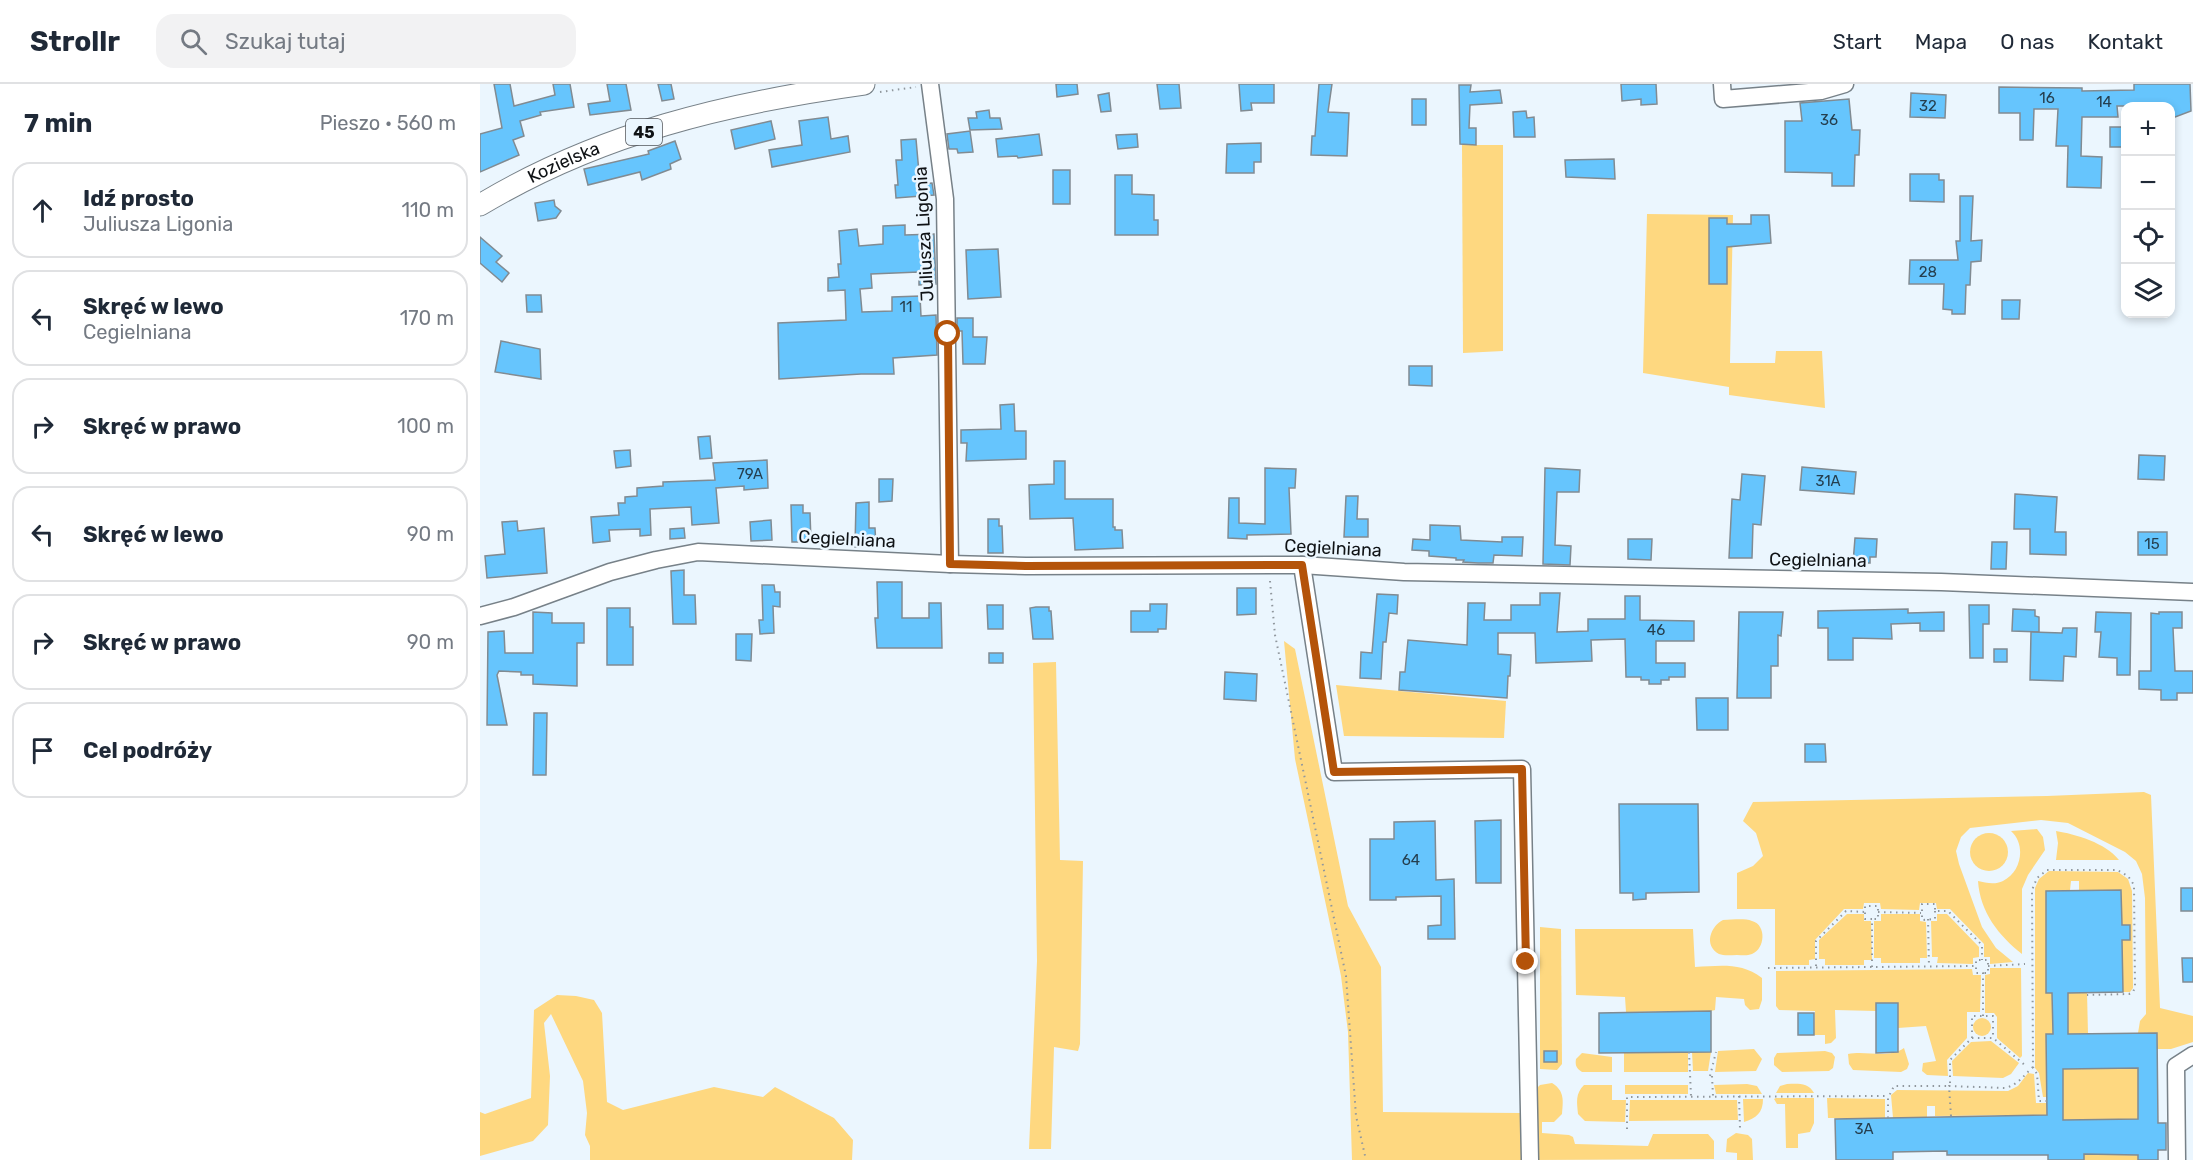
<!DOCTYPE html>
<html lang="pl">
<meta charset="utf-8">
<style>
body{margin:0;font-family:Rubik,sans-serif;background:#f2f2f3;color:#1f2937}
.controls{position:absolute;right:18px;top:18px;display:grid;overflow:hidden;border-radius:12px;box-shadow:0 3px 9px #0003}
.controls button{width:54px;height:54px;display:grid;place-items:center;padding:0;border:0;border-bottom:2px solid #e0e1e3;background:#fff;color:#1f2937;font:30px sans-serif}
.stop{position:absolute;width:18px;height:18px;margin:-14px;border:4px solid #b45309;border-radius:50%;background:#fff}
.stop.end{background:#b45309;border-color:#fff;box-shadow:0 2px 6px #0008}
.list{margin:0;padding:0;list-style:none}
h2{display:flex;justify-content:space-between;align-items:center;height:78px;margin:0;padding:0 24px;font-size:26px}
h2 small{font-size:20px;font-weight:400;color:#747a83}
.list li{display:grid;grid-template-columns:39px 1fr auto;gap:18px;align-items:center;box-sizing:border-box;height:96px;margin:0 12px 12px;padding:0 12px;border:2px solid #e0e1e3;border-radius:18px}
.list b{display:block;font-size:22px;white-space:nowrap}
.list p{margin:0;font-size:20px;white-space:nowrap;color:#747a83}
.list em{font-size:20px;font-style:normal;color:#747a83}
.icon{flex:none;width:33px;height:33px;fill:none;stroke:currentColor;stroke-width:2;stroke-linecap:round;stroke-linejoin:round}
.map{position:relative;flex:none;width:1713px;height:1076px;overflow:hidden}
header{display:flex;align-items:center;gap:36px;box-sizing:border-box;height:84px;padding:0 30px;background:#fff;border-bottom:2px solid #e0e1e3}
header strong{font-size:28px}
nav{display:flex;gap:33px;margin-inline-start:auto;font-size:21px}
.search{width:420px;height:54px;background:#f2f2f3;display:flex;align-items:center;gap:15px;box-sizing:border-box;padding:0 21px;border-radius:18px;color:#747a83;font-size:22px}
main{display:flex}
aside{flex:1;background:#fff}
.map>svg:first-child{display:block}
.green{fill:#fed880}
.building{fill:#66c5fd;stroke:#818b92;stroke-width:1.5;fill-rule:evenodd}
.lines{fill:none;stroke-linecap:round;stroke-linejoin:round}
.minor-casing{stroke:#778188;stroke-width:19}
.major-casing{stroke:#778188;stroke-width:23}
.path{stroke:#90979d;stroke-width:2;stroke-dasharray:1.5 4.5;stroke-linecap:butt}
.minor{stroke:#fff;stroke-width:16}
.major{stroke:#fff;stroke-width:21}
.route{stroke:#b45309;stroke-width:8}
.labels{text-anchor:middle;stroke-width:5;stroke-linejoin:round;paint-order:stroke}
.number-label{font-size:15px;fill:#253f4f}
.shield{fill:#ebf6fe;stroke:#51565b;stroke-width:1.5}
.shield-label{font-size:16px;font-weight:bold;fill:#0f1215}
.street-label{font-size:18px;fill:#0f1215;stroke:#ebf6fe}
</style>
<header>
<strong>Strollr</strong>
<div class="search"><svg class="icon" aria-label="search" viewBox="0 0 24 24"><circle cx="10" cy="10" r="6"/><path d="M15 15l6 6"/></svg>Szukaj tutaj</div>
<nav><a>Start</a><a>Mapa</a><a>O nas</a><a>Kontakt</a></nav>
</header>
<main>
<aside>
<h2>7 min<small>Pieszo · 560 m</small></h2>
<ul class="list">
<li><svg class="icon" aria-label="ahead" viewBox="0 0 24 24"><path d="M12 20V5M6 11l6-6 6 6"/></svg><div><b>Idź prosto</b><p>Juliusza Ligonia</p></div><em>110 m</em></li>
<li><svg class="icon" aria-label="left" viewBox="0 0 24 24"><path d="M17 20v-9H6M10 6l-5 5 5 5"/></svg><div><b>Skręć w lewo</b><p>Cegielniana</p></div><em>170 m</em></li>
<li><svg class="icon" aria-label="right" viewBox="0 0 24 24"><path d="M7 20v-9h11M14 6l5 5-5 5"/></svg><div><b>Skręć w prawo</b></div><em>100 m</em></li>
<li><svg class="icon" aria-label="left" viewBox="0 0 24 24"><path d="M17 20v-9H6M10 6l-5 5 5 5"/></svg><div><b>Skręć w lewo</b></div><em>90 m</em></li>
<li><svg class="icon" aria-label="right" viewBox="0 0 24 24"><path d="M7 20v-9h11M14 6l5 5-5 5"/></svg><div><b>Skręć w prawo</b></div><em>90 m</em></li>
<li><svg class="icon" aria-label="arrive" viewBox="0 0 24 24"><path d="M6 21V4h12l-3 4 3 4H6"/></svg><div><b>Cel podróży</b></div></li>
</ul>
</aside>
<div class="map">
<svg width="1713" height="1076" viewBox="0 0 1713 1076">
<rect width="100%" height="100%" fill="#ebf6fe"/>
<g class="green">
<polygon points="982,61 1023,61 1023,267 983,269"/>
<polygon points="1167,130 1253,131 1250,279 1295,279 1296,267 1342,267 1345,324 1249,311 1249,303 1163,289"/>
<polygon points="804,557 815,565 868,822 901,883 903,1028 1041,1029 1042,1076 872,1076 868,948 861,892 815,675"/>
<polygon points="576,578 580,776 603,777 600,960 598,967 574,963 571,1065 549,1065 557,877 553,579"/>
<polygon points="856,601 1026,617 1024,654 864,652"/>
<polygon points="1664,708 1671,711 1680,924 1713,932 1713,958 1691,965 1677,965 1658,949 1660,937 1666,930 1665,814 1662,790 1656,777 1645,768 1588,739 1561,736 1490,744 1481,753 1476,767 1479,780 1502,843 1516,864 1533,878 1510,880 1510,873 1504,873 1504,860 1470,825 1457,825 1456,819 1440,819 1439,826 1401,825 1400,819 1384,819 1383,825 1364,825 1335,856 1335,875 1329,876 1329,881 1295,881 1295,825 1257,825 1257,789 1273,782 1283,772 1276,749 1263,737 1273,718 1567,712"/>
<path d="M 1557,745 L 1563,753 L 1565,766 L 1548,791 L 1542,805 L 1542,870 C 1519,852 1500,828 1498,797 C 1506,799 1515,801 1523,797 C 1542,788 1546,760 1531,747 Z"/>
<path d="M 1576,747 C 1595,750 1626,759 1639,776 L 1576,776 L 1578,759 Z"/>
<circle cx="1509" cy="768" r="19"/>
<polygon points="1569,787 1638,788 1648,795 1652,807 1653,904 1650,908 1643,908 1642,856 1650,856 1649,841 1642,841 1641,806 1599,807 1599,797 1591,797 1590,806 1566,807 1566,908 1572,909 1573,950 1567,1013 1563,1013 1559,989 1555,984 1555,804 1559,795"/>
<polygon points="1367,830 1384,830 1384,837 1391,837 1392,876 1384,876 1384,881 1345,881 1345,875 1339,875 1339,856"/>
<polygon points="1401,830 1440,830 1440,837 1446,838 1447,874 1440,874 1440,879 1401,879 1401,874 1394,874 1394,837 1401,837"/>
<polygon points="1457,830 1467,830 1499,863 1499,873 1493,874 1493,880 1457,879 1458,873 1452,873 1451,837 1457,837"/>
<path d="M 1243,836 C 1252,836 1264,834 1272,837 C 1287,841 1285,865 1272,870 C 1267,872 1262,871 1257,871 C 1251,871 1244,872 1239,870 C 1223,861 1231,842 1243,836 Z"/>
<polygon points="1060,843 1081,845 1082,980 1077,986 1060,985"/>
<path d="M 1095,845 L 1213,845 L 1215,883 C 1240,882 1261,878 1282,894 L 1282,916 L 1279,925 L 1270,926 L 1265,921 L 1264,915 L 1236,913 L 1235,926 L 1231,927 L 1146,928 L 1145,913 L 1096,911 Z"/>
<polygon points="1510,884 1541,884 1542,972 1540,974 1517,954 1517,933 1514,929 1505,929 1505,891 1510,890"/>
<polygon points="1492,885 1493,891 1501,891 1500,928 1487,928 1487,954 1467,976 1468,992 1447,991 1442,987 1443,979 1456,977 1446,942 1418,944 1418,919 1396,919 1396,927 1355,926 1356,954 1351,959 1345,960 1345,951 1334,951 1335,927 1299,926 1296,922 1296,887"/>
<polygon points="1607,908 1608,950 1588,950 1588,909"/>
<polygon points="77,911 96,912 114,916 122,929 127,1018 143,1026 234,1003 283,1013 295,1003 354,1034 373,1056 372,1076 110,1076 110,1062 105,1051 107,1029 103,997 71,930 64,939 70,992 68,1041 53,1057 0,1072 0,1028 5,1030 51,1014 54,926"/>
<circle cx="1502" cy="943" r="9"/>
<polygon points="1511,957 1539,979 1531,990 1523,994 1473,992 1472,977 1491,958"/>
<path d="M 1424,964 L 1429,980 L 1427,985 L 1421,988 L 1373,986 L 1369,980 L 1368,970 C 1385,966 1410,975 1424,964 Z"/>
<polygon points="1274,965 1282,975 1276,987 1235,988 1238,967"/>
<polygon points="1345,967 1352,969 1355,973 1353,984 1349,987 1302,988 1294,981 1294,974 1297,969"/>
<polygon points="1208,968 1208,988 1144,988 1144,969"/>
<polygon points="1212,968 1231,968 1228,987 1213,987"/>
<path d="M 1102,969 L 1132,973 L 1132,988 L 1102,988 C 1096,984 1095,981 1096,975 Z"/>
<polygon points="1658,984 1658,1035 1583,1036 1583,985"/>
<polygon points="1548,989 1554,990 1556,1019 1567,1019 1567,1031 1455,1032 1455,1022 1447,1022 1447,1034 1413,1034 1411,1011 1417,1006 1528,1007 1538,1002"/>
<path d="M 1072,999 C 1085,1007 1083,1017 1082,1030 L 1074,1038 L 1062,1038 L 1062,1049 L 1089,1051 L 1093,1053 L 1095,1060 L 1168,1062 L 1173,1050 L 1228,1050 L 1234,1057 L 1234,1075 L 1054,1076 L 1056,1005 L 1060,1001 Z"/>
<polygon points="1267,1000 1277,1002 1282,1010 1236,1010 1234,1001"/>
<path d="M 1307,1000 C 1317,1000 1328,998 1334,1009 L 1296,1009 L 1300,1002 Z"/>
<path d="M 1104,1001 L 1132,1001 L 1132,1016 L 1146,1016 L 1145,1038 L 1105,1037 L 1098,1030 C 1097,1018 1095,1010 1104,1001 Z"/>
<rect x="1145" y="1001" width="63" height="9"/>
<polygon points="1296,1014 1334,1014 1334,1039 1330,1048 1318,1050 1318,1064 1306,1064 1305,1020 1297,1020 1294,1015"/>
<polygon points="1347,1014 1405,1015 1405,1034 1348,1034"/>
<path d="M 1263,1015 L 1283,1015 C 1283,1029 1276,1034 1264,1038 Z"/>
<polygon points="1150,1016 1257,1016 1258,1036 1149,1037"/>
<polygon points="1256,1049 1268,1051 1272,1055 1273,1076 1257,1076 1257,1069 1246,1068 1247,1055"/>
<polygon points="1604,1070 1658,1071 1658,1076 1604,1076"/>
</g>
<g class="building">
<polygon points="14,0 30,0 34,22 75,11 73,0 90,0 94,23 60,28 61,31 40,37 44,52 33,56 39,71 0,88 0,50 22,44"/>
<polygon points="127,0 146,0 151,26 110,31 108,20 130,17"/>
<polygon points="178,0 191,0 194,15 182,17"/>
<polygon points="576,0 597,0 598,10 577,13"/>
<polygon points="677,0 699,0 701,24 680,25"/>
<polygon points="759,0 794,0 794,19 771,19 772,26 761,27"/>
<polygon points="839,0 852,0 848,28 869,29 867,72 831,71 832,52 835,52"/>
<polygon points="1141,0 1176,0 1177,20 1161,21 1161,15 1142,17"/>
<polygon points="1654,0 1710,0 1711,27 1690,35 1690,22 1637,22 1638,33 1602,33 1601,72 1622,73 1621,104 1587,103 1588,62 1576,62 1578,25 1554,25 1553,56 1540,56 1540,29 1519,29 1519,3 1602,4 1602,7 1654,6"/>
<polygon points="979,1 991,1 990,8 1020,6 1022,19 990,21 989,44 996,44 996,61 980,60"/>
<polygon points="629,9 631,27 621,28 618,11"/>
<polygon points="1431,9 1466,11 1465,34 1430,33"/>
<rect x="932" y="15" width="14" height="26"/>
<polygon points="1369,15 1372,46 1380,46 1379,71 1375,71 1374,102 1352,102 1352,89 1305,88 1305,37 1322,37 1320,19"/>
<polygon points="509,26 510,34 520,34 522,45 490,46 488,34 497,34 496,28"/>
<polygon points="1046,27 1047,34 1054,33 1055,53 1034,53 1033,28"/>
<polygon points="348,33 351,55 368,52 370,68 292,83 289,66 322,61 319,37"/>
<polygon points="291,37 295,55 255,65 251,46"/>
<rect x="1630" y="43" width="16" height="20"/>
<polygon points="490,47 493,68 478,69 477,65 469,65 467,50"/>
<polygon points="559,50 562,71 538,74 537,72 518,73 516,55"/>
<polygon points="657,50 658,63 638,65 636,51"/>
<polygon points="436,55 440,100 452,99 454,111 416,114 415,101 418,101 416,76 422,76 421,56"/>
<polygon points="195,57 201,75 190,80 191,85 162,96 160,88 108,101 104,85 169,70 168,67"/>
<polygon points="781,59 781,78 774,78 774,89 746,89 747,60"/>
<polygon points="1134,75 1135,95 1086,93 1085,76"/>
<rect x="573" y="86" width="17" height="34"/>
<polygon points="1430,90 1459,90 1459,96 1464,96 1464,118 1430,117"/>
<polygon points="635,91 652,91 652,110 674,111 674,136 678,136 678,151 635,151"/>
<polygon points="1480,112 1493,112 1491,157 1502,156 1501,177 1491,178 1490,201 1486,201 1485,230 1472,230 1472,226 1463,225 1464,200 1429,200 1430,176 1478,176 1476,157 1480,157"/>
<polygon points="74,116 75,122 81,127 76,134 58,137 55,119"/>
<polygon points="1271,131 1289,131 1291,159 1247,163 1247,200 1229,200 1229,134 1247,134 1247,140 1271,140"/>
<polygon points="425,141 425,151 454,150 456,200 439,201 439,188 391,190 392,204 380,205 382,228 412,227 412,213 440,212 441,232 456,231 457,271 413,274 414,290 381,290 299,295 298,239 366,236 365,206 348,207 348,194 359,193 358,180 361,180 359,147 377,145 379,162 403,160 403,142"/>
<polygon points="0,153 22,172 16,178 29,189 22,198 0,179"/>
<polygon points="518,165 521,213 488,215 486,166"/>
<polygon points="46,211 61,211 62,228 47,228"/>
<polygon points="1522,216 1540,216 1539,235 1522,235"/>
<polygon points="477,234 493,234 493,253 507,253 505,280 483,280 482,247 477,247"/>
<polygon points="21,257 60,265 61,295 15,288"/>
<polygon points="929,282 952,282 952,302 929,301"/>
<polygon points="534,320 535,347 546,347 546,375 486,377 487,359 481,359 481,346 521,345 520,321"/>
<polygon points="230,352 232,374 220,375 218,353"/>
<polygon points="150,366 151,382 136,384 134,367"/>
<polygon points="1659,371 1685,372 1684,396 1658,395"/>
<polygon points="287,376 288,404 264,406 264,402 236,404 239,439 212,441 211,423 170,425 171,451 160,452 160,445 129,446 130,457 113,459 111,433 139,431 138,419 145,419 145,413 157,412 157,404 183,402 183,398 235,396 233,379"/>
<polygon points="574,377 585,377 585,415 633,415 633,443 635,443 635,446 642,446 643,464 595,466 593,434 550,435 549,401 574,400"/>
<polygon points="1322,383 1376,388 1374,410 1320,406"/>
<polygon points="785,384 816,385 815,404 809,404 811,450 767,451 767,455 748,454 749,414 759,414 759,439 785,440"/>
<polygon points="1065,384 1100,386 1099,408 1077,408 1075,461 1091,462 1090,481 1063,480"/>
<polygon points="1262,390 1285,392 1281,441 1273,440 1272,474 1249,474 1252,415 1260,416"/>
<polygon points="399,395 413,395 412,417 399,418"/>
<polygon points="1535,410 1577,413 1575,448 1586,448 1586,471 1550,470 1550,445 1534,445"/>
<polygon points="866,412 878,412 877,435 888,435 888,453 864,453"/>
<polygon points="389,418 389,444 395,444 396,462 375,463 376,419"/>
<polygon points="311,421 323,421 323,429 330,429 331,458 312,458"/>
<polygon points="508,435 519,435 519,442 522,442 523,469 508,469"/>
<polygon points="291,436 292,456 271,457 270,438"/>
<polygon points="37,437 38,447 64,444 67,489 7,494 5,472 25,470 22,438"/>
<polygon points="950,441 980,442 981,456 1022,458 1022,453 1043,453 1042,472 1014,471 1013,479 998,479 983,478 984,476 976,476 976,474 949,472 949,467 932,466 933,455 950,456"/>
<polygon points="204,444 205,454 190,455 190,445"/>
<rect x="1658" y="448" width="29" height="23"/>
<polygon points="1375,454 1397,455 1396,473 1390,473 1390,479 1373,479"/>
<polygon points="1148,455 1172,455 1171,476 1148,475"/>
<polygon points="1512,458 1527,458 1526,485 1511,485"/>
<polygon points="204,486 204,511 215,511 216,540 193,540 191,487"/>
<polygon points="397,498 422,498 422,534 449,534 449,519 461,519 462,564 397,564 395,534 398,534"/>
<polygon points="282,501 294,501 295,508 300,508 300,523 293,522 294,549 280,550 279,536 283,536"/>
<polygon points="757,504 776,504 776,530 757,531"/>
<polygon points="1060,509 1080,509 1077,548 1108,547 1108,535 1145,535 1145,512 1160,512 1160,536 1214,537 1214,557 1176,557 1176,579 1205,579 1205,593 1189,593 1189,596 1181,596 1181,600 1169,600 1169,596 1161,596 1161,593 1146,593 1145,555 1111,556 1112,577 1056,579 1055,549 1018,549 1018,570 1031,571 1030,592 1028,592 1027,614 919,606 920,588 925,588 928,556 987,561 988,519 1005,519 1004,536 1031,536 1031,521 1060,521"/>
<polygon points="897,510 918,511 917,530 909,529 906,558 903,558 901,595 880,594 881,568 892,569"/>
<polygon points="670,520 687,520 686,545 678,545 678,548 651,548 651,527 670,527"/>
<polygon points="507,521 523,521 523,545 508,545"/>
<polygon points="1489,521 1509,521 1509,540 1503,540 1503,574 1490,574"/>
<polygon points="556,523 569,523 569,527 571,527 573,555 553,555 550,524"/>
<polygon points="127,524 150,524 150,543 153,543 153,581 127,581"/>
<polygon points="1428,525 1428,529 1464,528 1464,547 1440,547 1440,539 1411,540 1412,555 1373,554 1373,576 1348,576 1348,544 1338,544 1338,527"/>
<polygon points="1533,525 1555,526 1555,532 1559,533 1559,548 1532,547"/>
<polygon points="53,528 72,529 72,539 104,539 104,559 97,559 97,602 53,600 53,591 41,591 41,588 19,587 17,591 27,641 7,641 8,548 24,547 25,569 53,569"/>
<polygon points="1259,528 1303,528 1301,552 1298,551 1298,582 1291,582 1291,614 1257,614"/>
<polygon points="1616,528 1651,529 1650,591 1637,591 1637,574 1619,573 1621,548 1615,548"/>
<polygon points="1679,528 1702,528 1702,544 1693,544 1695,587 1713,587 1713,609 1697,609 1697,616 1681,616 1681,606 1659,605 1659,587 1671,587 1671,529 1679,530"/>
<polygon points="1583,544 1597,544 1596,573 1584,572 1583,597 1550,596 1551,548 1582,549"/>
<polygon points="256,550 272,550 271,577 256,576"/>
<rect x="1514" y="565" width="13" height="13"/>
<rect x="509" y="569" width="14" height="10"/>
<polygon points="745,588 777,590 776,617 744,615"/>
<polygon points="1216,614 1248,614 1248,646 1217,646"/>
<polygon points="54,629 67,629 66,691 53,691"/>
<polygon points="1325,660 1345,660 1346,678 1325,678"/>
<polygon points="1139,720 1218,720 1219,808 1166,809 1166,815 1153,816 1153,809 1140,809"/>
<polygon points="1021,736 1021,799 996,799 995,737"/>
<polygon points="955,737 956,796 974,795 975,855 948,855 948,842 961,841 961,812 916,813 916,816 890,816 890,755 914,755 914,738"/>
<rect x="1701" y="804" width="12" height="23"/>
<path d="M 1641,806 L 1642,841 L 1650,841 L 1650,856 L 1642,856 L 1643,908 L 1588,909 L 1588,950 L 1677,949 L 1678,1039 L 1686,1039 L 1686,1066 L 1678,1066 L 1678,1076 L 1658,1076 L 1658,1071 L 1604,1070 L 1604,1076 L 1568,1076 L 1568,1071 L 1467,1071 L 1467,1067 L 1413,1068 L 1413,1076 L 1356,1076 L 1355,1035 L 1567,1031 L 1566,950 L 1573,950 L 1572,909 L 1566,909 L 1566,807 ZM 1658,984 L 1658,1035 L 1583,1036 L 1583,985 Z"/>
<polygon points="1702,874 1713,874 1713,898 1703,898"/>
<polygon points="1396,919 1418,919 1418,968 1396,969"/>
<polygon points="1231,927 1231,968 1119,969 1119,929"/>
<rect x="1318" y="929" width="16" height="22"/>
<rect x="1064" y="967" width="13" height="11"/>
</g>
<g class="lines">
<defs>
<g id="minor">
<polyline points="450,0 465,115 470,480"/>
<polyline points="1242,0 1243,15 1341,7 1365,0"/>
<polyline points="822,481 854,688 1042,685 1050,1076"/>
<polyline points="0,532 34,523 130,488 176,476 218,468 470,480 546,482 822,481 924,488 1461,498 1713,508"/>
<polyline points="1697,1076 1696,982 1713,971"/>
</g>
<g id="major">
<path id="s1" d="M 0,121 C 120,49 247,19 384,0"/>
</g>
</defs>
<use href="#minor" class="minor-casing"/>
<use href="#major" class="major-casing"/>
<g class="path">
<polyline points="400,8 436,3"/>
<polyline points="790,497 795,551 866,892 876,1032 886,1076"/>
<polyline points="1455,827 1455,835 1442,836 1442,820 1455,820 1455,827 1468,827 1502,861 1502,876"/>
<polyline points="1398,828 1441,829"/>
<polyline points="1448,835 1449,883"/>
<polyline points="1336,882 1336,857 1366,827 1385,828"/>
<polyline points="1508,882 1545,880"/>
<polyline points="1392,883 1392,835 1385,835 1385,822 1398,822 1398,835 1392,835"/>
<polyline points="1288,884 1496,882"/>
<polyline points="1503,932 1503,889 1496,889 1496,876 1508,876 1508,889 1503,889"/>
<polyline points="1492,954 1492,932 1513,932 1513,954"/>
<polyline points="1209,968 1211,1012"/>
<polyline points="1230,992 1236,968"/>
<polyline points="1232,992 1233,1012"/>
<polyline points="1470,999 1470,976 1492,954 1513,954 1546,982"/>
<polyline points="1259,1012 1260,1044"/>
<polyline points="1567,1017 1559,1017 1557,990 1553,983 1552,806 1557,794 1567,786 1637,786 1648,792 1654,801 1655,903 1653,908 1649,910 1607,911"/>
<path d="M 1471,1032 L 1469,1002 L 1525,1004 C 1538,1001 1544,991 1553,983"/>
<polyline points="1408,1034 1408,1014 1414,1002 1469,1002"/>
<polyline points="1147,1045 1147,1013 1408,1012"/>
</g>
<use href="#minor" class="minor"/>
<use href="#major" class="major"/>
</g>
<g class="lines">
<polyline class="route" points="468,250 470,480 546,482 822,481 854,688 1042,685 1046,878"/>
</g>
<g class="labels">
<g class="number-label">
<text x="1567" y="19">16</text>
<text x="1624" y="23">14</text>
<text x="1448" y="27">32</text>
<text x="1349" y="41">36</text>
<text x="1448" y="193">28</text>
<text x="426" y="228">11</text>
<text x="270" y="395">79A</text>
<text x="1348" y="402">31A</text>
<text x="1672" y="465">15</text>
<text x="1176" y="551">46</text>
<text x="931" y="781">64</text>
<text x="1384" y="1050">3A</text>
</g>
<rect class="shield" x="146" y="35" width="36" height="26" rx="4.5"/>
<g class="shield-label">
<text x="164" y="54">45</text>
</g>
<g class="street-label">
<text dy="6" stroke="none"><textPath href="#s1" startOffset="94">Kozielska</textPath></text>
<text transform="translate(444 150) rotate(-93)" y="6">Juliusza Ligonia</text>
<text transform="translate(367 455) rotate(3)" y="6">Cegielniana</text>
<text transform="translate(853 464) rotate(3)" y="6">Cegielniana</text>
<text transform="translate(1338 476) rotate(1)" y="6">Cegielniana</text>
</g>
</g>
</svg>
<div class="controls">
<button>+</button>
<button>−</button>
<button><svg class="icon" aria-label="locate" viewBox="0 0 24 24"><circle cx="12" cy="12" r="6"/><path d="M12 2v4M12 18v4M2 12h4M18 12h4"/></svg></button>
<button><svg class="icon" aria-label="layers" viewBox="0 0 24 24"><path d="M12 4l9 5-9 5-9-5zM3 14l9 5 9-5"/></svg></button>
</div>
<div class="stop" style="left:468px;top:250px"></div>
<div class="stop end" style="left:1046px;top:878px"></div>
</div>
</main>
